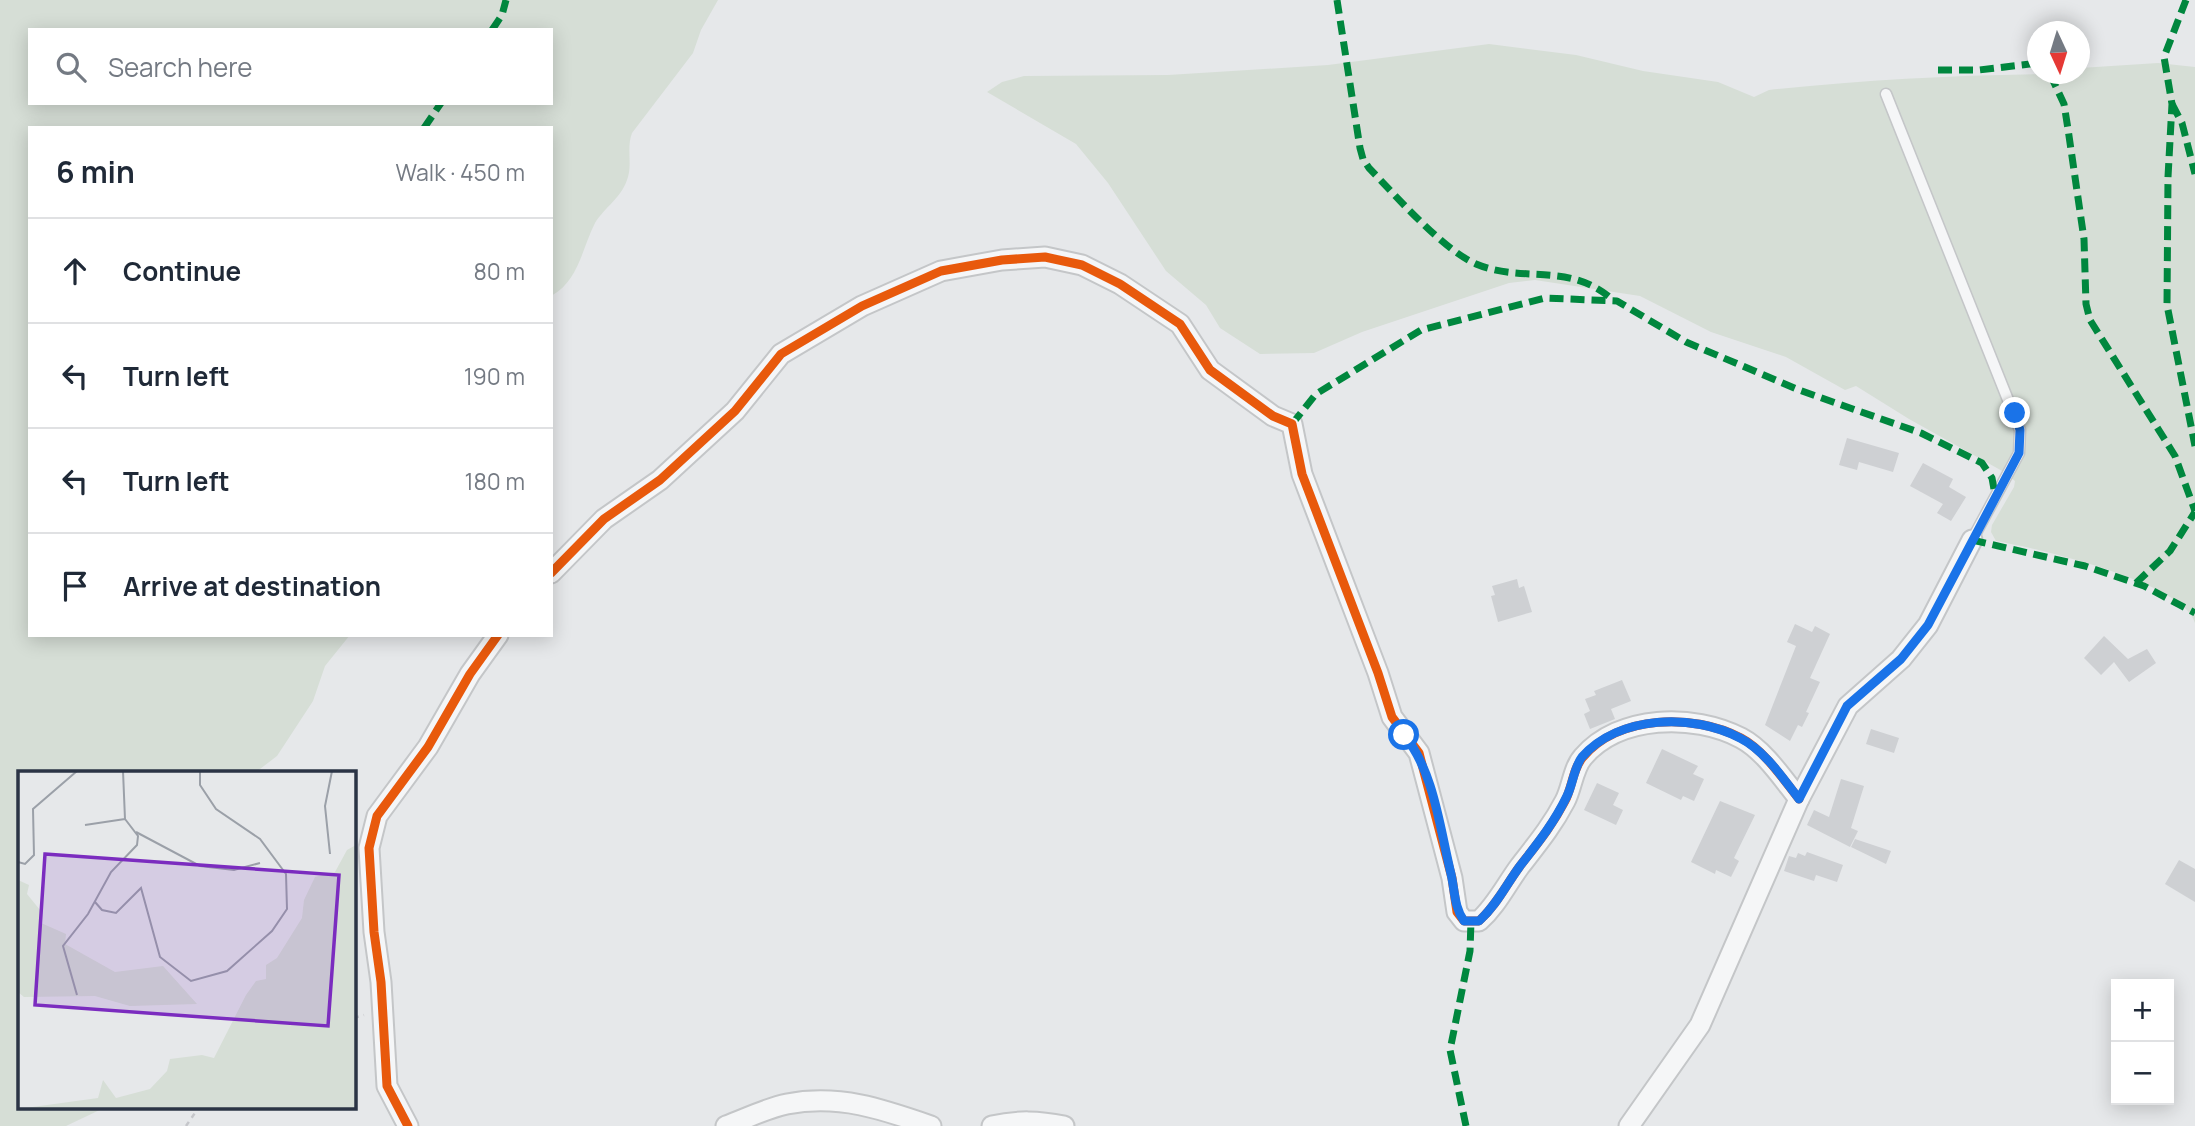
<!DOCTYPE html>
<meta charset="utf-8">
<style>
body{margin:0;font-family:Manrope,sans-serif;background:#f6f6f7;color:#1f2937}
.controls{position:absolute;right:21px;bottom:21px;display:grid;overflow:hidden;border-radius:0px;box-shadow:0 4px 18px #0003}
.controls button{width:63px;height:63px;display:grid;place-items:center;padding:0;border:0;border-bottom:2px solid #e0e1e3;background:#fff;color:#1f2937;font:35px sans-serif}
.compass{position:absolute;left:2027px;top:21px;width:63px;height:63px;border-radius:50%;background:#fff;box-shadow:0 4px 18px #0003;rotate:176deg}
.stop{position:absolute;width:21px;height:21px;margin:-16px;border:5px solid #1a73e8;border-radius:50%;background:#fff}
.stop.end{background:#1a73e8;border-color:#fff;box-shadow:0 2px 7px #0008}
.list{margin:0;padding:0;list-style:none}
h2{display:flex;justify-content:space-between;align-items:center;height:91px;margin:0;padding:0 28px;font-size:30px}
h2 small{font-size:23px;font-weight:400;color:#747a83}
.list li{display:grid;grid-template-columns:46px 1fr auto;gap:21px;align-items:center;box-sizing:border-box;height:105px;padding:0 28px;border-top:2px solid #e0e1e3}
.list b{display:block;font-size:26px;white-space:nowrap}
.list em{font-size:23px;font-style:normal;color:#747a83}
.icon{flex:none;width:38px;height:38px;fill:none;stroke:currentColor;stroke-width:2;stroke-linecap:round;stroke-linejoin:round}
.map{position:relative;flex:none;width:2195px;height:1126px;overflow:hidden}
.search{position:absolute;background:#fff;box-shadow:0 4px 18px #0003;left:28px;top:28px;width:525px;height:77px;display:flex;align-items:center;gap:18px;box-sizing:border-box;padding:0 24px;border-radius:0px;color:#747a83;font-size:26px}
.panel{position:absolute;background:#fff;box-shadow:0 4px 18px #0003;left:28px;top:126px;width:525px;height:511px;border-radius:0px}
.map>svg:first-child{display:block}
.green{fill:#d6ded6;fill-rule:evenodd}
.building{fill:#ced0d3}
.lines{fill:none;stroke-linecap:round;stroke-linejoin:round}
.service-casing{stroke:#c4c6c8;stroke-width:13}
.minor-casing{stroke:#c4c6c8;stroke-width:23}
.path{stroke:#c5c6ca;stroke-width:2.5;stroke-dasharray:5 5;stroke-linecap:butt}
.service{stroke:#f5f6f7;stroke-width:10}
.minor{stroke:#f5f6f7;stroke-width:19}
.quiet{stroke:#00873e;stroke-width:7;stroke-dasharray:14 7;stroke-linecap:butt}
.cycleway-casing{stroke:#f4f6f9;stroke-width:13}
.cycleway{stroke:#e8590c;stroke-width:9}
.route{stroke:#1a73e8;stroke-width:9}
.inset-road{fill:none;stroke:#9ba0a8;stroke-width:2}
.view{fill:#7b2cbf;fill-opacity:0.15;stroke:#7b2cbf;stroke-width:3.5}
.inset-edge{fill:none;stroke:#2b3445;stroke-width:3.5}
</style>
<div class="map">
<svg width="2195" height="1126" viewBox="0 0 2195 1126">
<rect width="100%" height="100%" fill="#e6e8ea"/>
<g class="green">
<path d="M 0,0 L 718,0 L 701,30 L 693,53 L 632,133 C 626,149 633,164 627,180 C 621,198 605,207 595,223 C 582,248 579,281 551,296 L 551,128 L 30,128 L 30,635 L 350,635 L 325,666 L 313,701 L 277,756 L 256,772 L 19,772 L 19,1107 L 106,1107 L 66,1126 L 0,1126 ZM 30,30 L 551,30 L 551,103 L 30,103 Z"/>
<path d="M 1489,44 L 1576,55 L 1643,71 L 1718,82 L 1754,97 L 1769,90 C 1872,79 1979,74 2080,74 L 2080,68 L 2158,63 L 2195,67 L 2195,623 C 2184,582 2036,548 1996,541 L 1991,532 L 1992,525 L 2014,487 L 2015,481 L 2004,472 L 1909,419 L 1856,386 L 1845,390 L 1786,357 L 1711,332 L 1640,296 L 1535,280 L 1509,283 L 1362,332 L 1314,353 L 1260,354 L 1220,328 L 1206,305 L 1166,271 L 1108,183 L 1076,144 L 987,92 L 1002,82 L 1024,76 L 1168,75 L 1328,65 Z"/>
</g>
<g class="building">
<polygon points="1847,438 1899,453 1893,472 1859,462 1857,470 1839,465"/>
<polygon points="1923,463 1953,479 1949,487 1966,497 1951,521 1937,513 1943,504 1910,486"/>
<polygon points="1517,579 1519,588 1524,586 1532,612 1498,622 1491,596 1495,595 1492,586"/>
<polygon points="1795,624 1812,632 1815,626 1830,634 1810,678 1820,682 1806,712 1809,713 1802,727 1798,725 1790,741 1765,725 1796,646 1787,642"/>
<polygon points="2104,636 2128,659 2147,649 2156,663 2129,682 2114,662 2101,675 2084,658"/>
<polygon points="1622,680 1631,701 1611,709 1615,719 1590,729 1584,714 1590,711 1585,699 1596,695 1594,691"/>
<polygon points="1871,729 1899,738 1894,753 1866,744"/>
<polygon points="1662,749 1698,766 1693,774 1704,779 1694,801 1683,796 1681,800 1646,783"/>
<polygon points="1841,779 1864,786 1851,828 1858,831 1850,847 1807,825 1814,810 1829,817"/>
<polygon points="1597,783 1619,793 1613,805 1623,810 1616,825 1584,810"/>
<polygon points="1720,801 1755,815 1734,858 1739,861 1731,877 1716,870 1715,874 1691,862"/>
<polygon points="1855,839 1891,851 1886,864 1851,847"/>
<polygon points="1807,852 1843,865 1837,882 1816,875 1814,881 1784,871 1789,856 1796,858 1798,853 1805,856"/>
<polygon points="2179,860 2195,869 2195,902 2165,884"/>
</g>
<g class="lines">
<defs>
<polyline id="service" points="1886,94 2020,430 2019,453 1972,540"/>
<g id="minor">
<path d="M 551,573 L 604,519 L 660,480 L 735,411 L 781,354 L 862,306 L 941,271 L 1002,260 L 1045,257 L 1082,265 L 1120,284 L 1180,324 L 1210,370 L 1273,416 L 1292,424 L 1302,474 L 1378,673 L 1392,717 L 1419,753 L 1452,878 L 1457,912 L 1464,921 L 1479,921 C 1496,906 1506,885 1520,866 C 1537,844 1552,826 1565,801 C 1572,788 1573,768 1583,757 C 1619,715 1693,713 1741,738 C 1764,750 1783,779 1799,799"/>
<polyline points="408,1126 387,1086 381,982 374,932 369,848 377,816 428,747 470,674 498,635"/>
<path d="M 726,1126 C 745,1119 767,1108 787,1104 C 839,1094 882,1109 931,1126"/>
<path d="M 992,1126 C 1018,1120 1039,1121 1064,1126"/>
<polyline points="1629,1126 1700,1025 1799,799 1848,706 1901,659 1928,625 1972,540"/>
</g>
</defs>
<use href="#service" class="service-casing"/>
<use href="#minor" class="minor-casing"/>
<g class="path">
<polyline points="354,1018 364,1015"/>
<polyline points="186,1126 199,1107"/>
</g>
<use href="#service" class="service"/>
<use href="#minor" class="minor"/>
<g class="quiet">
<path d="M 1337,0 L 1360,148 L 1363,159 L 1369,168 C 1396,196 1442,249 1476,264 C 1524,284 1569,261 1613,300"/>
<polyline points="2186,0 2164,57 2172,104 2168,177 2167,305 2195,446"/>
<polyline points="492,30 502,15 506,0"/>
<polyline points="1938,70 1979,70 2038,63"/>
<polyline points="2050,74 2064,104 2068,129 2084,239 2086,304 2090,320 2175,456 2195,511"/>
<polyline points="2172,104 2182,123 2195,174"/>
<polyline points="424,128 441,103"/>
<polyline points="1292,424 1316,394 1421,330 1545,298 1617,301 1686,342 1799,390 1921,433 1982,463 1992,478 1995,495"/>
<polyline points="1972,540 2085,566 2144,586 2195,613"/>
<polyline points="2136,583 2170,551 2195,512"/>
<polyline points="1466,1126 1450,1050 1470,951 1471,921"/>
</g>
<defs>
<g id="cycleway">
<path d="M 551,573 L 604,519 L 660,480 L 735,411 L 781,354 L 862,306 L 941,271 L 1002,260 L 1045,257 L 1082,265 L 1120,284 L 1180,324 L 1210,370 L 1273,416 L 1292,424 L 1302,474 L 1378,673 L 1392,717 L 1419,753 L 1452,878 L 1457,912 L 1464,921 L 1479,921 C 1496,906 1506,885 1520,866 C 1537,844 1552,826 1565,801 C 1572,788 1573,768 1583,757 C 1619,715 1693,713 1741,738 C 1764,750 1783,779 1799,799"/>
<polyline points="408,1126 387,1086 381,982 374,932 369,848 377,816 428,747 470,674 498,635"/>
</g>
</defs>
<use href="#cycleway" class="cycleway-casing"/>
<use href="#cycleway" class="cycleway"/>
</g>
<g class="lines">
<path class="route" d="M 1404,735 C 1434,771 1440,829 1451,874 C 1455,891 1454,907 1464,921 L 1479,921 C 1496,906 1506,885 1520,866 C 1538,843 1554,823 1567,796 C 1573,784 1574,767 1582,757 C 1619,715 1693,713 1740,738 C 1764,750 1783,778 1799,799 L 1847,706 L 1901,659 L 1928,625 L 2019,453 L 2020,430 L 2015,413"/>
</g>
<g transform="translate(18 771)">
<rect width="338" height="338" fill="#e6e8ea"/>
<path d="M 338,74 L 338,338 L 0,338 L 80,327 L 85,309 L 98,327 L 132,318 L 149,300 L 152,288 L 184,284 L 196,287 L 228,224 L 238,210 L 248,208 L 248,194 L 259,187 L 284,147 L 286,129 L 297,106 L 317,101 L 329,79 ZM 0,109 L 11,114 L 9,123 L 22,139 L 23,152 L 48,163 L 47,173 L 97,201 L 145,195 L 179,233 L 112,235 L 77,225 L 6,226 L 0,221 Z" fill="#d6ded6"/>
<path class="inset-road" d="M 67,54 L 107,48M 118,61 L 182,95 L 216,99 L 242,92M 312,83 L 307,35 L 314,0M 0,91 L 7,93 L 16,84 L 15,38 L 59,0M 77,131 L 84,139 L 98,142 L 123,117 L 142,186 L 173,210 L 209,200 L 254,160 L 269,138 L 268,103 L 242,68 L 198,38 L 182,14 L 182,0M 59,224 L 45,175 L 70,143 L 93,101 L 119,74 L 120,65 L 107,48 L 105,0"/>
<path class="view" d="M 27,83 L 321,104 L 310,255 L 17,234 Z"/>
<rect width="338" height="338" class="inset-edge"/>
</g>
</svg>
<div class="controls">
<button>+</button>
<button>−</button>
</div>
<svg class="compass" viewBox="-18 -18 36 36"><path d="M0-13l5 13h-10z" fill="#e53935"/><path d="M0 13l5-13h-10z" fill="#747a83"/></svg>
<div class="stop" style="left:1404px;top:735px"></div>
<div class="stop end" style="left:2015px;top:413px"></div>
<div class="search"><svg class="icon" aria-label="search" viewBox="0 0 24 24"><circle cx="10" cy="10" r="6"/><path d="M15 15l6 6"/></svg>Search here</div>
<section class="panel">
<h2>6 min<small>Walk · 450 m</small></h2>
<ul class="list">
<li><svg class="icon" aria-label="ahead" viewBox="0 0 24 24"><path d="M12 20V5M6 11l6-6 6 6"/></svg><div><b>Continue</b></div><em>80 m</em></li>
<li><svg class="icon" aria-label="left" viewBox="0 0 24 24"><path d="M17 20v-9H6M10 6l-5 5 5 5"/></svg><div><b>Turn left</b></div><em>190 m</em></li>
<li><svg class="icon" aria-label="left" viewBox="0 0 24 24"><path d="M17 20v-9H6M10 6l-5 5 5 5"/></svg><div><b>Turn left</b></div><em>180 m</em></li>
<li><svg class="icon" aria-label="arrive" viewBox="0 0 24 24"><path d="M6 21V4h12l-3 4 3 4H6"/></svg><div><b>Arrive at destination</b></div></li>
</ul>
</section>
</div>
